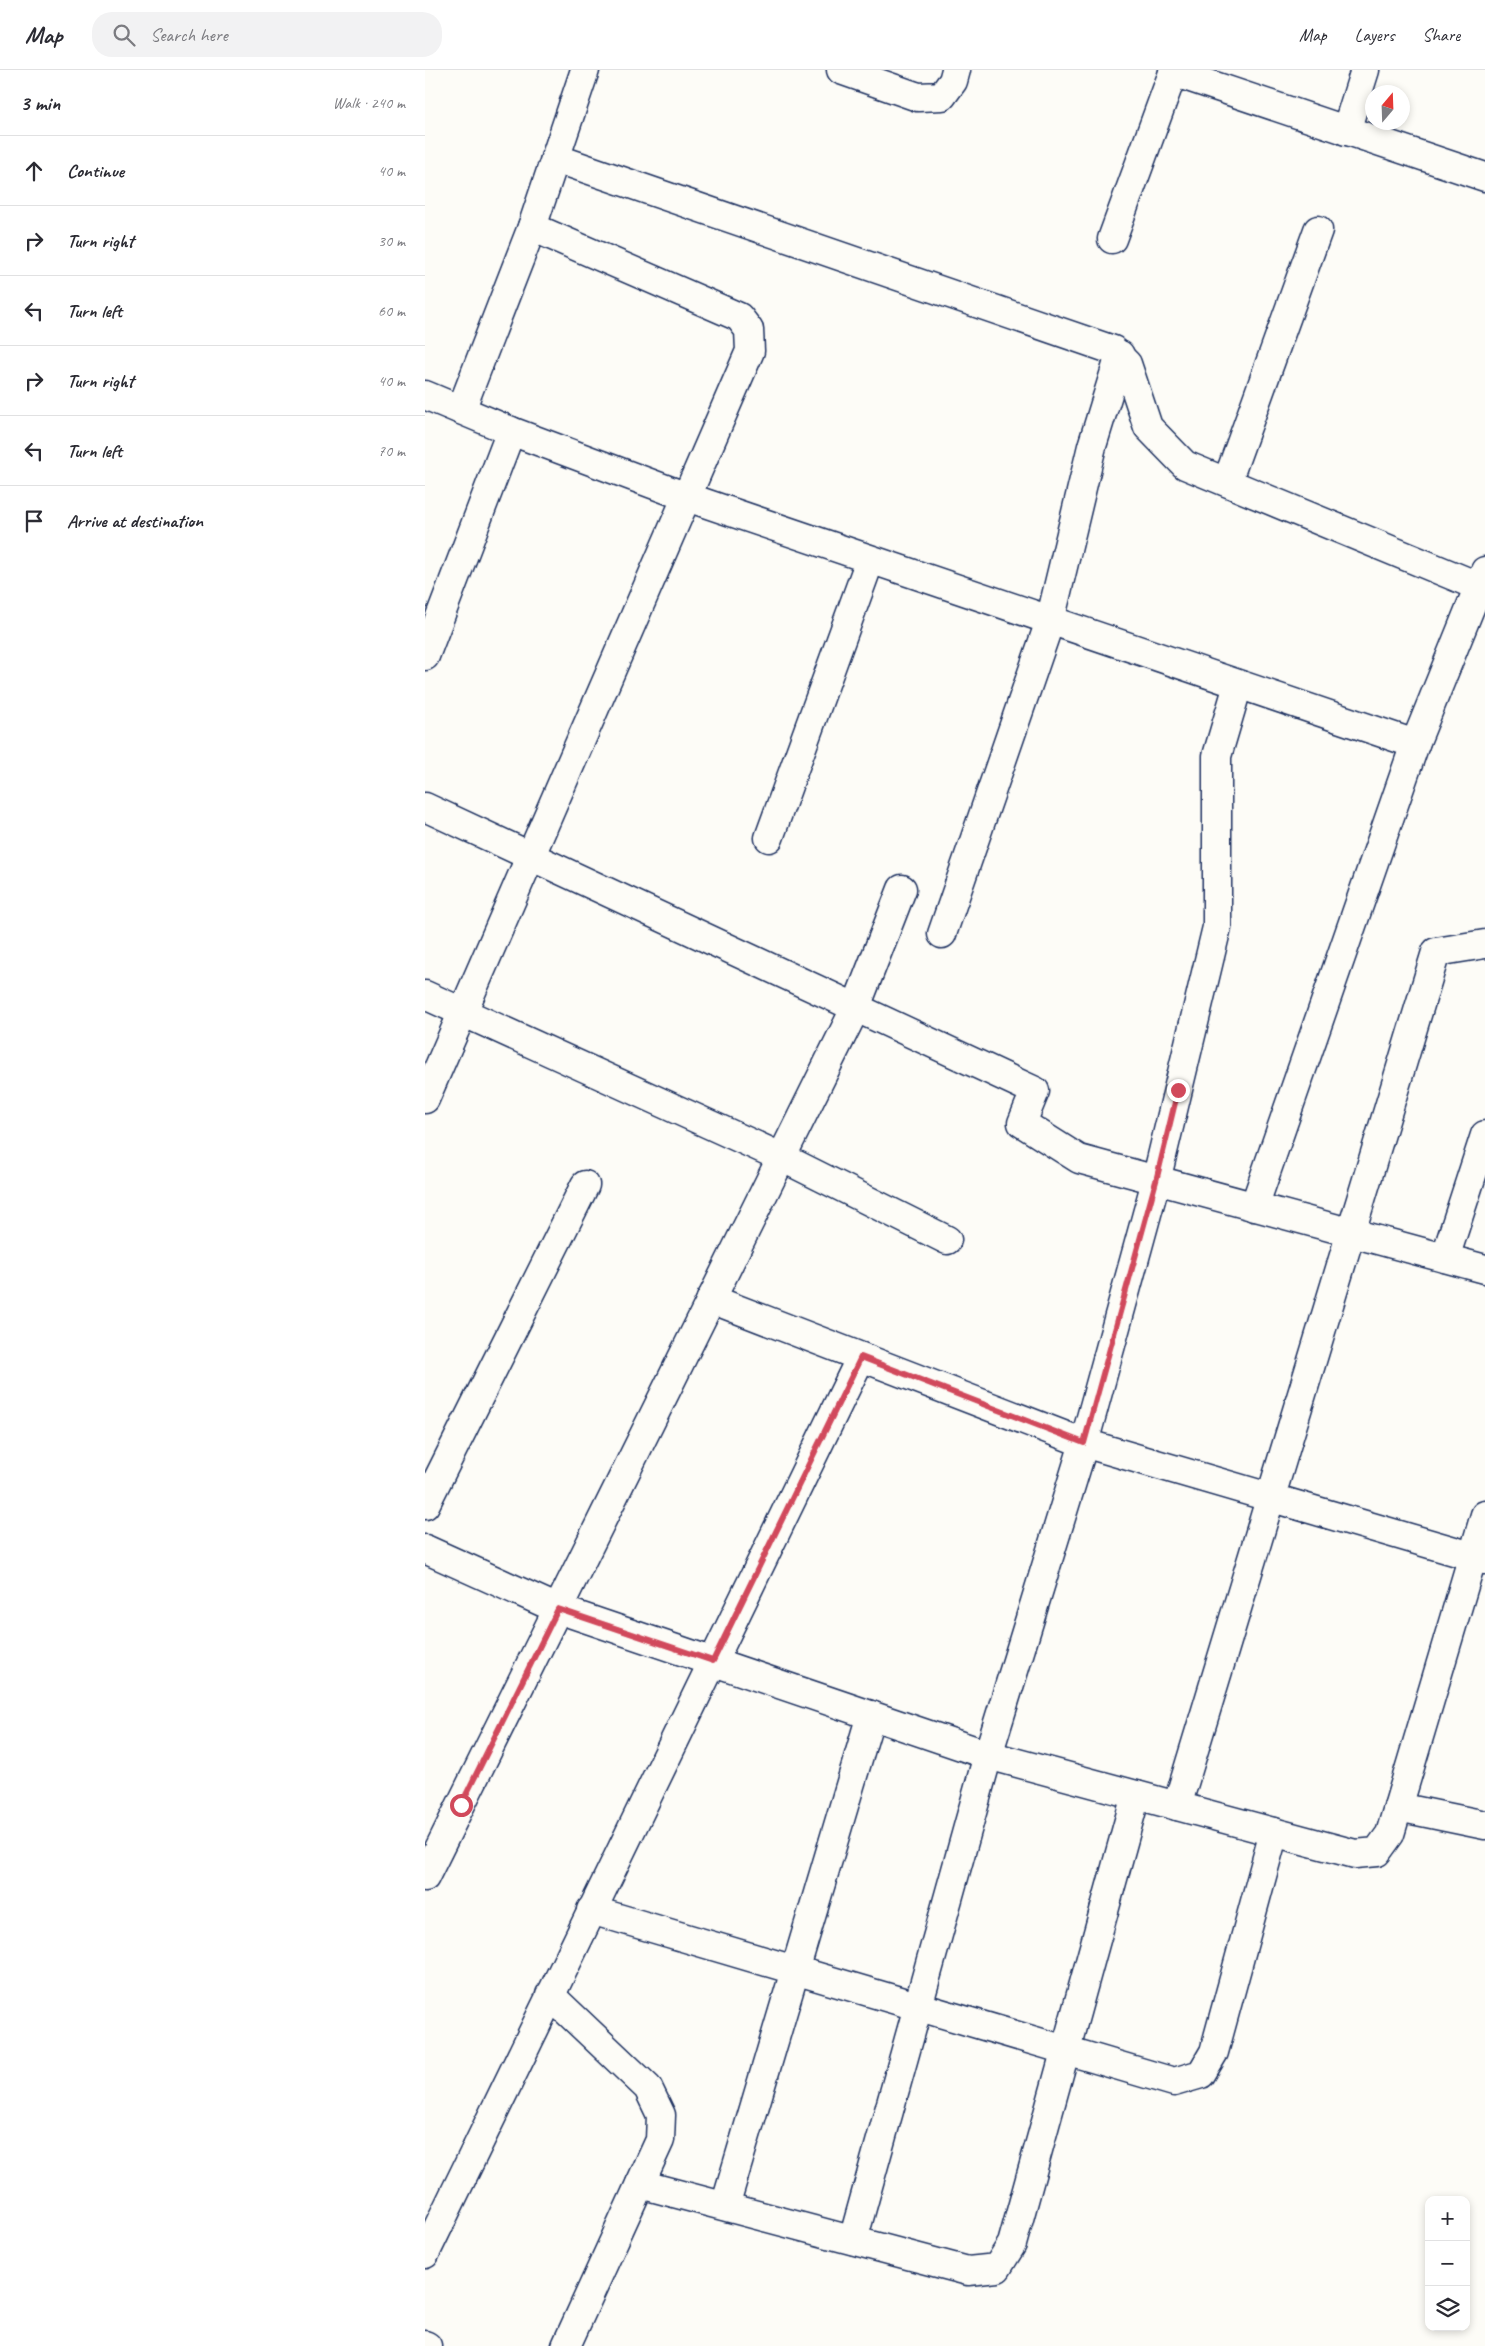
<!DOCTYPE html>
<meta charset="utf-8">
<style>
body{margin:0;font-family:Caveat,sans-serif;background:#f2f2f3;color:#2b2b33}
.controls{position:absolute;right:15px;bottom:15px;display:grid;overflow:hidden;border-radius:10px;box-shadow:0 2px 8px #0003}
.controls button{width:45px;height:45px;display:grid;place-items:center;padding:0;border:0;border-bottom:1px solid #e1e1e2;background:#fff;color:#2b2b33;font:25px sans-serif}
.compass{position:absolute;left:940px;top:15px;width:45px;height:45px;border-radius:50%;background:#fff;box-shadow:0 2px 8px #0003;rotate:19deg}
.stop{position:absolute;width:15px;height:15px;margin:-11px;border:4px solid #d1495b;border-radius:50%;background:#fff}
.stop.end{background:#d1495b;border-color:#fff;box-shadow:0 1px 5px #0008}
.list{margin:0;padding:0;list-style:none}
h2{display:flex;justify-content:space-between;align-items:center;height:65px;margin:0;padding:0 20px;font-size:21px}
h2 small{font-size:16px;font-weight:400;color:#7c7c81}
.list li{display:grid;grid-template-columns:32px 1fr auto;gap:15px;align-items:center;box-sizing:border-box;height:70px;padding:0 20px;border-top:1px solid #e1e1e2}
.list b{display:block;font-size:19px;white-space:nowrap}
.list em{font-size:16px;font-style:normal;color:#7c7c81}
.icon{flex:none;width:28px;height:28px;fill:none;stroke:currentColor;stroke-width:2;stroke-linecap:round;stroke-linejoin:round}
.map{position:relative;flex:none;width:1060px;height:2276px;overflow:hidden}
header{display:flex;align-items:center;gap:30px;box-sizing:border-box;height:70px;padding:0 25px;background:#fff;border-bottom:1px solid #e1e1e2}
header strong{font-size:24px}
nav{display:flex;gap:28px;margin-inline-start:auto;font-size:18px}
.search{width:350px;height:45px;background:#f2f2f3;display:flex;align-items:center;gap:12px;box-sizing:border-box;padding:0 18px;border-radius:20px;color:#7c7c81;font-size:19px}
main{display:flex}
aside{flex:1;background:#fff}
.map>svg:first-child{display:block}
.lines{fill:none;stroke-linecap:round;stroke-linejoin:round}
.minor-casing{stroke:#1b2f5e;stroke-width:31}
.minor{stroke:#fdfcf7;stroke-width:28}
.route{stroke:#d1495b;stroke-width:6}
</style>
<header>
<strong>Map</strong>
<div class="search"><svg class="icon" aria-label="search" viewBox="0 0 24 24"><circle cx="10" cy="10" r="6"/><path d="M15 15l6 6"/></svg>Search here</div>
<nav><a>Map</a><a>Layers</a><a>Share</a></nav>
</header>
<main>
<aside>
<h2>3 min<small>Walk · 240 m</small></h2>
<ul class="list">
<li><svg class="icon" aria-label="ahead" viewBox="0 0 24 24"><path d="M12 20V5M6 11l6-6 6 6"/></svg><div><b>Continue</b></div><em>40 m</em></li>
<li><svg class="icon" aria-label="right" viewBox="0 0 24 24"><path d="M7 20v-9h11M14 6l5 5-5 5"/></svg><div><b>Turn right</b></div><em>30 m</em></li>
<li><svg class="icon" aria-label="left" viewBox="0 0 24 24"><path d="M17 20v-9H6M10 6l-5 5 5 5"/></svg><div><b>Turn left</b></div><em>60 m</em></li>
<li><svg class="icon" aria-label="right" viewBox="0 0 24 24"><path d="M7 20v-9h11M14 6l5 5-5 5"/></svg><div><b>Turn right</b></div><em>40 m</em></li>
<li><svg class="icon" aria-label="left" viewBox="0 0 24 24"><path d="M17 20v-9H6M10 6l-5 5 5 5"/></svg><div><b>Turn left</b></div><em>70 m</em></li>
<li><svg class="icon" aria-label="arrive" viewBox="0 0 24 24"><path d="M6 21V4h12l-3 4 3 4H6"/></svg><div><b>Arrive at destination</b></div></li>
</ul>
</aside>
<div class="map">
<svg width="1060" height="2276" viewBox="0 0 1060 2276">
<rect width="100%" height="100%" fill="#fdfcf7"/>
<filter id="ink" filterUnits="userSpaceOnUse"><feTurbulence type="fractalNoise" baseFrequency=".02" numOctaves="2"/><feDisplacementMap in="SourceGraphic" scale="10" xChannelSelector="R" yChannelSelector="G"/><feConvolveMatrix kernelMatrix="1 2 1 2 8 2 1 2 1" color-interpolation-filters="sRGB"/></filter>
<g filter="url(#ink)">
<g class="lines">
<defs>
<g id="minor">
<polyline points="416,0 493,27 517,26 528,11 531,0"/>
<polyline points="748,2 1060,107"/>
<polyline points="921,61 940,0"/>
<polyline points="130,88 688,280 702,294 723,357 760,395 1060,519"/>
<polyline points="687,169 749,0"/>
<polyline points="0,325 86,361 262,427 990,674"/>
<polyline points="36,340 107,157 160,0"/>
<polyline points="802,412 893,160"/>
<polyline points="0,586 86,361"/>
<polyline points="0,737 610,1021 597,1053 654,1089 1060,1199"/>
<polyline points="344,768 445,490"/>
<polyline points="517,864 625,551 667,376 695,285"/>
<polyline points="0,925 356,1087 522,1170"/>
<polyline points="0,1029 325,281 324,260 314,247 107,157"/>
<polyline points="829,1137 990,674 1060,501"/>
<polyline points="1020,1188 1060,1065"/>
<polyline points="286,1229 659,1373 1060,1490"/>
<polyline points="0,1435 160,1115"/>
<polyline points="0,1479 133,1539 563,1685 930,1784 952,1782 965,1764 1060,1445"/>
<polyline points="752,1736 1011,882 1060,874"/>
<polyline points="973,1737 1060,1755"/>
<polyline points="0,1807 431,937 477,819"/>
<polyline points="166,1840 749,2012 776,2004 789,1982 849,1762"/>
<polyline points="125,1925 223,2018 236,2045 235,2070 141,2276"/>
<polyline points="215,2114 543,2201 572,2198 587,2174 711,1725"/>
<polyline points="300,2136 446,1645"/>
<polyline points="428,2170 563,1685 659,1373 731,1111 792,857 792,686 813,615"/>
<polyline points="0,2184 436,1287"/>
<polyline points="0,2275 2,2276"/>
</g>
</defs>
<use href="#minor" class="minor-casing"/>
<use href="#minor" class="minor"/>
</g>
</g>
<g class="lines" filter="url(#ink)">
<polyline class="route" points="36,1735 133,1539 288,1591 436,1287 659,1373 731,1111 753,1020"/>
</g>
</svg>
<div class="controls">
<button>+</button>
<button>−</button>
<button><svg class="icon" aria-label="layers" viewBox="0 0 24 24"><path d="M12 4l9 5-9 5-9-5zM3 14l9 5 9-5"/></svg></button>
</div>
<svg class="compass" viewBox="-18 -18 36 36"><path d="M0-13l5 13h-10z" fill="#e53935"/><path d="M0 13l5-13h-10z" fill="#7c7c81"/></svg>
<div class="stop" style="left:36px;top:1735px"></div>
<div class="stop end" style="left:753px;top:1020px"></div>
</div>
</main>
